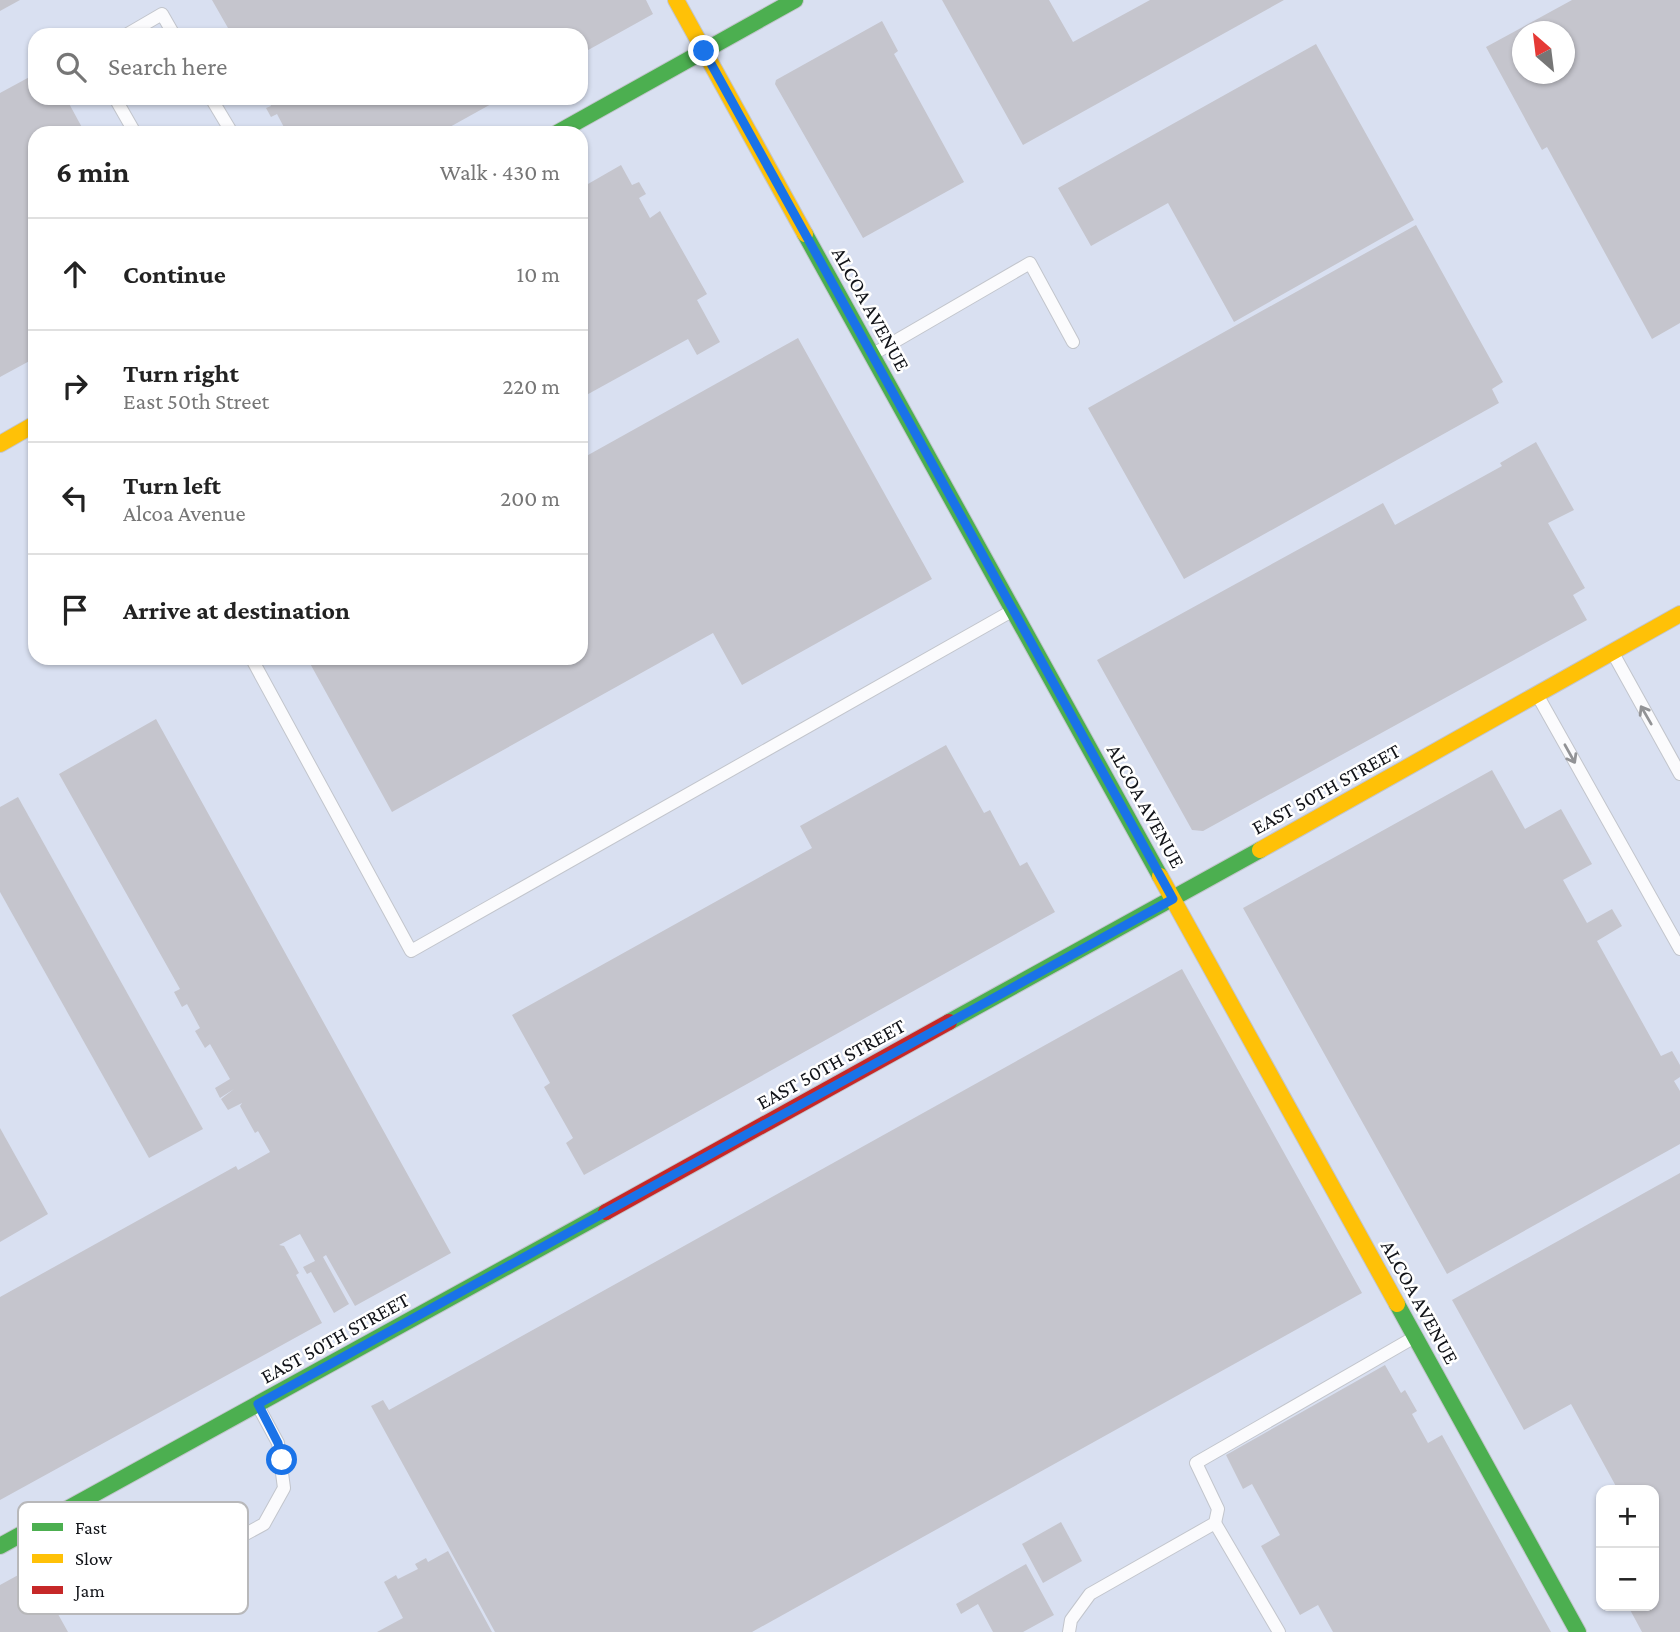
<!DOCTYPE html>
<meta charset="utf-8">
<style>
body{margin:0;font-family:"Crimson Pro",serif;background:#f6f6f6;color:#222}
.controls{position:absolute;right:21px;bottom:21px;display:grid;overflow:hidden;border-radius:14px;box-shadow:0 2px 5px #0004}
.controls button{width:63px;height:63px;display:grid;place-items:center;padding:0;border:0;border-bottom:2px solid #e0e0e0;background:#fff;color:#222;font:35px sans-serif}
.compass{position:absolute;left:1512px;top:21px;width:63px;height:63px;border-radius:50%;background:#fff;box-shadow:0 2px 5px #0004;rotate:332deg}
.stop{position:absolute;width:21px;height:21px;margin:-16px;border:5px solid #1a73e8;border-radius:50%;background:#fff}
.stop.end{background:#1a73e8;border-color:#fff;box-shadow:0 2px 7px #0008}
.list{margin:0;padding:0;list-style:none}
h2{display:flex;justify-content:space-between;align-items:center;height:91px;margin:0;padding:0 28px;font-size:30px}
h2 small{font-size:23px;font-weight:400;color:#767676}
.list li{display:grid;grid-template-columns:46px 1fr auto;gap:21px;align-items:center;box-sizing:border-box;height:112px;padding:0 28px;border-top:2px solid #e0e0e0}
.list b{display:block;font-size:26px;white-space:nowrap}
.list p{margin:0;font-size:23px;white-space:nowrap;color:#767676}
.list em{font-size:23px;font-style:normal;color:#767676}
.icon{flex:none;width:38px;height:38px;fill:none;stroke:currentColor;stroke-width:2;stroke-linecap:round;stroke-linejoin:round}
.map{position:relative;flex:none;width:1680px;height:1632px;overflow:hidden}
.search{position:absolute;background:#fff;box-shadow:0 2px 5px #0004;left:28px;top:28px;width:560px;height:77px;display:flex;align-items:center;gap:18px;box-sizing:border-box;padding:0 24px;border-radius:21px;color:#767676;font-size:26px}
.panel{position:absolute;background:#fff;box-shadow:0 2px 5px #0004;left:28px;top:126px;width:560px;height:539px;border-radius:21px}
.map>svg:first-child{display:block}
.built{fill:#d9e0f1;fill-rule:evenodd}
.building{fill:#c5c5cd;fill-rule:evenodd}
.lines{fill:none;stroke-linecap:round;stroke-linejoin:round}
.lane-casing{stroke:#c2c5cc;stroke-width:14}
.fast-casing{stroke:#c2c5cc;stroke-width:18}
.slow-casing{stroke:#c2c5cc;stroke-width:18}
.jam-casing{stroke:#c2c5cc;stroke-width:18}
.lane{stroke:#fbfbfd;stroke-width:12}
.fast{stroke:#4caf50;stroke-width:16}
.slow{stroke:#ffc107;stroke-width:16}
.jam{stroke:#c62828;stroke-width:16}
.oneway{stroke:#929396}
.route{stroke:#1a73e8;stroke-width:9}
.labels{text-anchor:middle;stroke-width:5;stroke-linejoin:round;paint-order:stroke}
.street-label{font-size:21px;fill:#111318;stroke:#fff}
.key{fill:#fff;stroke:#b8b8ba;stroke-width:2}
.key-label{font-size:19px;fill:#111318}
</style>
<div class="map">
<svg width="1680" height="1632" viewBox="0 0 1680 1632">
<rect width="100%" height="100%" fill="#e4e7f0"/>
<path class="built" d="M 0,0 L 1680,0 L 1680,1632 L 0,1632 ZM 1522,32 L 1564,32 L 1564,74 L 1522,74 ZM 35,35 L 581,35 L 581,98 L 35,98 ZM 35,133 L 581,133 L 581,658 L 35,658 ZM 1601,1490 L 1654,1490 L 1654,1606 L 1601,1606 Z"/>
<g class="building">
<polygon points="0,0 20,0 0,11"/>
<polygon points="212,0 646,0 653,14 581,54 581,35 232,35"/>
<polygon points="942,0 1049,0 1073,42 1150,0 1284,0 1023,145"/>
<path d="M 1572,0 L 1680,0 L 1680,323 L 1652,339 L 1547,147 L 1542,150 L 1486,47 ZM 1522,32 L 1564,32 L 1564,74 L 1522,74 Z"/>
<polygon points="882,21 898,51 894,54 964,182 863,238 775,84 776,80"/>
<polygon points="1316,44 1414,220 1234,322 1168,203 1091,246 1058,188"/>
<polygon points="35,74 35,98 66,98 85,133 35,133 35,358 0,377 0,93"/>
<polygon points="267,98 502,98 439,133 287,133 277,114 271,117 266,108 271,106"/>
<polygon points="621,165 632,185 639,182 646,194 639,198 650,218 660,211 707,294 697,300 720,342 697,355 688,339 581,398 581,188"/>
<polygon points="1416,225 1503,382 1492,389 1499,403 1184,579 1088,408"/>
<polygon points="798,338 932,579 742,685 713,633 392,812 307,658 581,658 581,459"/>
<polygon points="1536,442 1574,510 1548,523 1585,588 1573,595 1587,620 1203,831 1192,830 1097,660 1383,503 1395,525 1502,466 1500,463"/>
<polygon points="156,719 451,1253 355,1306 326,1255 323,1257 349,1304 334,1313 311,1272 307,1274 303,1267 315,1261 300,1234 279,1245 284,1246 299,1273 296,1275 322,1323 0,1500 0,1297 236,1166 238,1170 270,1152 258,1131 255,1133 240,1106 242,1103 228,1110 221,1099 234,1089 220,1098 215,1088 230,1079 210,1044 205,1048 195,1031 200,1028 187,1004 182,1007 174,992 180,989 59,774"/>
<polygon points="946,745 984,813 990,810 1020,866 1027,862 1055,912 584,1175 566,1143 573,1138 544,1087 550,1083 512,1015 812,848 800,826"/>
<polygon points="1492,770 1525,829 1561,809 1592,864 1563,880 1587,923 1612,909 1622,926 1597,941 1661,1056 1672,1051 1680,1065 1680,1077 1674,1081 1680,1091 1680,1144 1447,1274 1243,908"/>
<polygon points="18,797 203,1129 149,1158 0,892 0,807"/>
<polygon points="1182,969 1362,1293 752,1632 495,1632 371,1406 383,1400 389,1410"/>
<polygon points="0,1128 48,1214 0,1242"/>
<polygon points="1680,1173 1680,1632 1642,1632 1628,1606 1654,1606 1654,1490 1618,1490 1571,1404 1524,1430 1452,1300"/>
<polygon points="1385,1365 1401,1393 1405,1390 1417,1411 1412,1414 1428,1443 1442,1435 1551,1632 1333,1632 1318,1605 1300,1615 1261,1546 1280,1535 1252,1484 1243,1489 1226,1455"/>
<polygon points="1061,1522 1082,1561 1043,1583 1022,1544"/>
<polygon points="448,1551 492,1632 377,1632 403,1618 384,1582 396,1575 398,1579 418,1569 415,1564 426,1558 428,1562"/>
<polygon points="1026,1564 1054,1615 1023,1632 993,1632 978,1604 961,1614 956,1604"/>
<polygon points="31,1568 36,1569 35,1573 68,1632 0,1632 0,1585"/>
</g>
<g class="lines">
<defs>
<g id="lane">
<polyline points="126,35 162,14 174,35"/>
<polyline points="115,98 135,133"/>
<polyline points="211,98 232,133"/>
<polyline points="875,353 1030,263 1073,342"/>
<polyline points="1614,655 1680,774"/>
<polyline points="253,661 411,951 1010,612"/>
<polyline points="1539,698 1680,949"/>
<polyline points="68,1513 89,1556 104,1569 127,1581 161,1580 264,1524 284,1488 278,1443 258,1406"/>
<polyline points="1215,1523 1279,1632"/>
<polyline points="1069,1632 1071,1620 1090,1594 1215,1523 1218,1509 1196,1463 1413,1338"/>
</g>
<g id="fast">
<polyline points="557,133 795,0"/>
<polyline points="805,234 1160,876"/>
<polyline points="949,1022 1260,850"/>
<polyline points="1397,1304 1578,1632"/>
<polyline points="0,1546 606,1212"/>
</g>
<g id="slow">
<polyline points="676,0 805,234"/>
<polyline points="0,444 35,424"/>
<polyline points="1260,850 1680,614"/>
<polyline points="1160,876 1397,1304"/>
</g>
<polyline id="jam" points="606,1212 949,1022"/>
</defs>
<use href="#lane" class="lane-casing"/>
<use href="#fast" class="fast-casing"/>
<use href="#slow" class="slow-casing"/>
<use href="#jam" class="jam-casing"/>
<use href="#lane" class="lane"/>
<use href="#fast" class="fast"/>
<use href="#slow" class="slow"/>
<use href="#jam" class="jam"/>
</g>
<defs><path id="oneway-shaft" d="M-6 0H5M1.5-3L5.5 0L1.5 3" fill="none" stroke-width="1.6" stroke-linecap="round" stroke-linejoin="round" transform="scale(1.75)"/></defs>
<g class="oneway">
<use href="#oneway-shaft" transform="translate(1646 715) rotate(-120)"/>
<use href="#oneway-shaft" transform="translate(1570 754) rotate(61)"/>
</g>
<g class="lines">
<polyline class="route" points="282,1460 278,1443 258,1404 1173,899 704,51"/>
</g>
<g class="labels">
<g class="street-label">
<text transform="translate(871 309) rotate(61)" y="7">ALCOA AVENUE</text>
<text transform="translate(1326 789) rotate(-29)" y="7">EAST 50TH STREET</text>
<text transform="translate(1146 806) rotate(61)" y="7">ALCOA AVENUE</text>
<text transform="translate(831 1064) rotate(-29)" y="7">EAST 50TH STREET</text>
<text transform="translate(1420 1302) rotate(61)" y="7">ALCOA AVENUE</text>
<text transform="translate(335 1338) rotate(-29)" y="7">EAST 50TH STREET</text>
</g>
</g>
<rect x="18" y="1502" width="230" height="112" rx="10" class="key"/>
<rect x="32" y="1523" width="31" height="8" fill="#4caf50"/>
<rect x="32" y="1554" width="31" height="9" fill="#ffc107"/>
<rect x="32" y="1586" width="31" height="8" fill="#c62828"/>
<g class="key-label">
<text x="75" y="1534">Fast</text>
<text x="75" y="1565">Slow</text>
<text x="75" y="1597">Jam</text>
</g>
</svg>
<div class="controls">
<button>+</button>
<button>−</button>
</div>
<svg class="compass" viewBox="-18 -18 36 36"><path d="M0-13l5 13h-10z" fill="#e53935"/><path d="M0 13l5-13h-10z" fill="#767676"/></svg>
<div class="stop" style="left:282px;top:1460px"></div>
<div class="stop end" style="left:704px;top:51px"></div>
<div class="search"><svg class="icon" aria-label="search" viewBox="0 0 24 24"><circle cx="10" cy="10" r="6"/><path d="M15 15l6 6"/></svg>Search here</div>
<section class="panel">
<h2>6 min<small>Walk · 430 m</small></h2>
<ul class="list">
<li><svg class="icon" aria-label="ahead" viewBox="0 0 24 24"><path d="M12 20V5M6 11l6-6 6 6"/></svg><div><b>Continue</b></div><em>10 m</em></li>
<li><svg class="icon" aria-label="right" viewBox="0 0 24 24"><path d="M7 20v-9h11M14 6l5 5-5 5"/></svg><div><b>Turn right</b><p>East 50th Street</p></div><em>220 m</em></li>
<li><svg class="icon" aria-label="left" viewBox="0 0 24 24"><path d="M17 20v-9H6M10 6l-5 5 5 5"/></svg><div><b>Turn left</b><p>Alcoa Avenue</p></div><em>200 m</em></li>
<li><svg class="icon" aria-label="arrive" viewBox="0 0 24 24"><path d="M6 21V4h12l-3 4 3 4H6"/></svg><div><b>Arrive at destination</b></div></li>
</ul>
</section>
</div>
